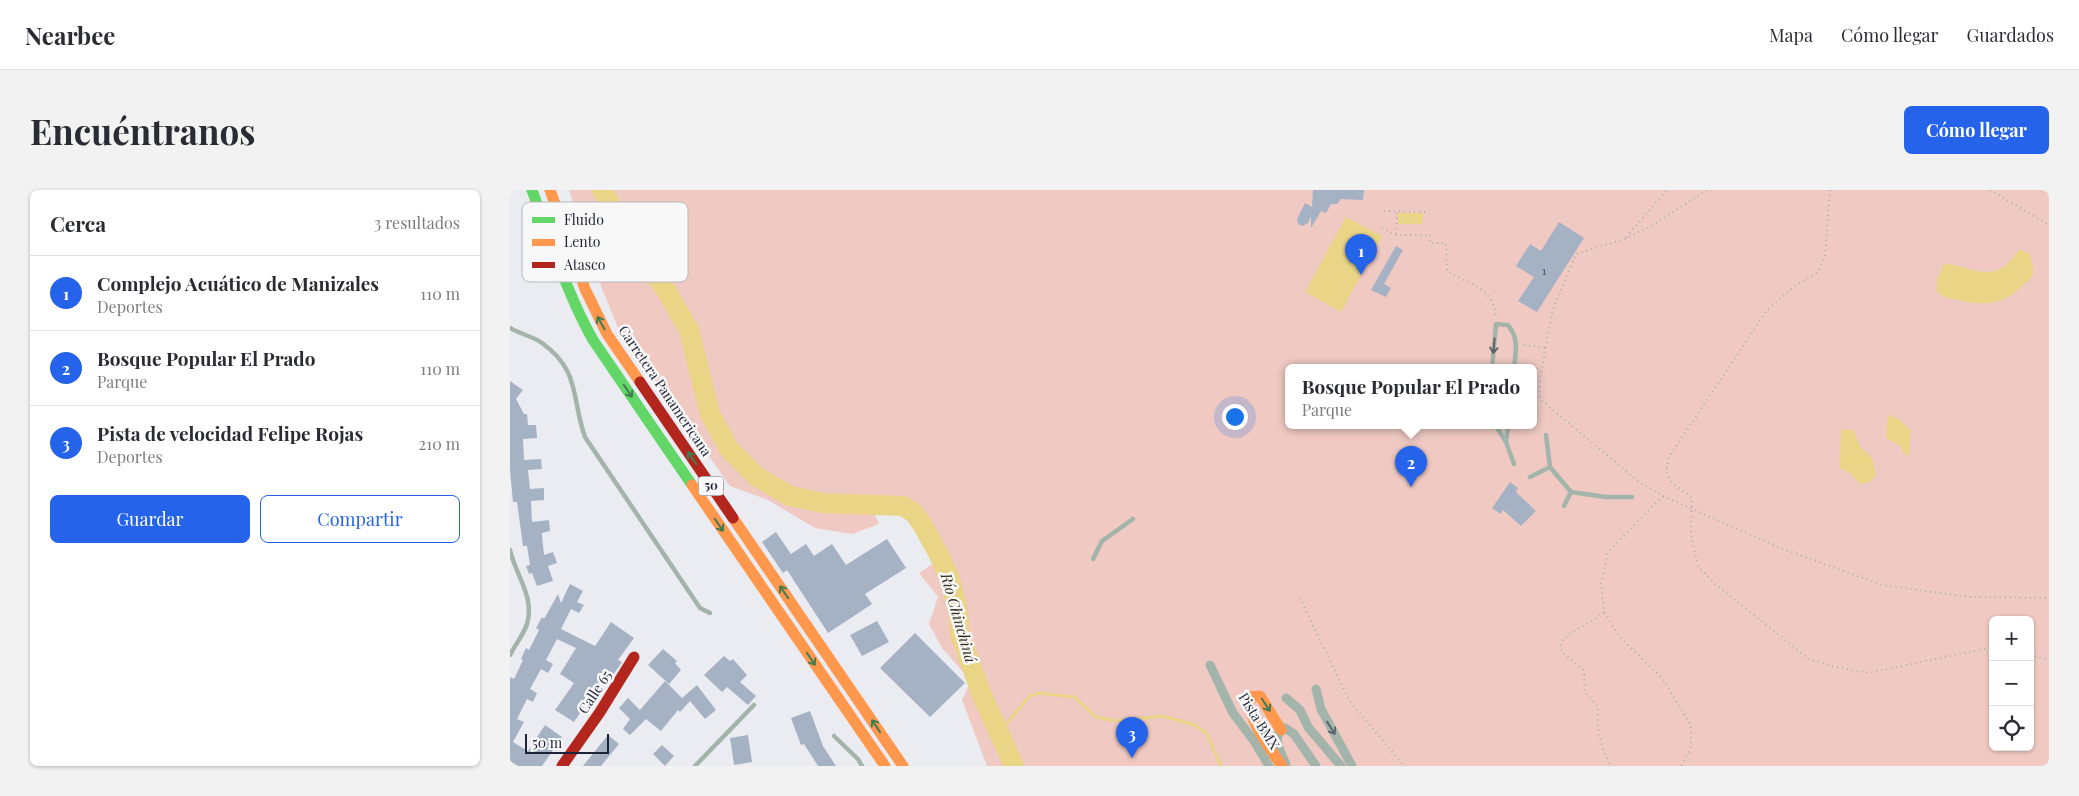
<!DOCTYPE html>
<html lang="es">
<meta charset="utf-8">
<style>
body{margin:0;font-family:"Playfair Display",serif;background:#f2f2f3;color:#2b2b33}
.controls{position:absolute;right:15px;bottom:15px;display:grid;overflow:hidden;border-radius:8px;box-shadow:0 1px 4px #0004}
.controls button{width:45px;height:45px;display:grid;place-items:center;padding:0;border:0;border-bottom:1px solid #e1e1e2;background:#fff;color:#2b2b33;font:25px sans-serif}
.scale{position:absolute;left:15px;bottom:12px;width:84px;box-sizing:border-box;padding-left:5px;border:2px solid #1f2337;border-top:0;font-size:14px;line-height:18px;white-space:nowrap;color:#1f2337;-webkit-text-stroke:4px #f8f8f8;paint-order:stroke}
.you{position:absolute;left:724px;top:226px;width:18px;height:18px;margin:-12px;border:4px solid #fff;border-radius:50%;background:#1a73e8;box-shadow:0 0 0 8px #1a73e833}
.badge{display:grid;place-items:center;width:32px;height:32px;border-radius:50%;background:#2563eb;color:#fff;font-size:16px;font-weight:700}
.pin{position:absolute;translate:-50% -41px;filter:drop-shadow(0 1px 2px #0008)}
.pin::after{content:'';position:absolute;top:26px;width:18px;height:15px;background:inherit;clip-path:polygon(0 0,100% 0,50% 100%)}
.popup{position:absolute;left:775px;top:174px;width:252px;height:65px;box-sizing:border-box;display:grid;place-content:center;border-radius:8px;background:#fff;filter:drop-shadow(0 1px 4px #0005);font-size:16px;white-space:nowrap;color:#7c7c81}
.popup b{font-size:19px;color:#2b2b33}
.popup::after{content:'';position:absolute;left:50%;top:100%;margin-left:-10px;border:10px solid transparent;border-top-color:#fff}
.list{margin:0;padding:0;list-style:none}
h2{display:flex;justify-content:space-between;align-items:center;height:65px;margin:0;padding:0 20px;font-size:21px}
h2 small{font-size:16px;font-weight:400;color:#7c7c81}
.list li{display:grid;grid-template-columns:32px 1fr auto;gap:15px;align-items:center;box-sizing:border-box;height:75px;padding:0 20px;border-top:1px solid #e1e1e2}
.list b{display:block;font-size:19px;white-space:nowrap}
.list p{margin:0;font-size:16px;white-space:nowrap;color:#7c7c81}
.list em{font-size:16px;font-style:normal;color:#7c7c81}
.actions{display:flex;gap:10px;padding:15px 20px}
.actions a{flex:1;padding:11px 0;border:1px solid #2563eb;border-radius:8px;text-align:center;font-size:18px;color:#2563eb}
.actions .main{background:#2563eb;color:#fff}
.icon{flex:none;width:28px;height:28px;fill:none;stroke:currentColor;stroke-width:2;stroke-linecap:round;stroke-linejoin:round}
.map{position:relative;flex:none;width:1539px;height:576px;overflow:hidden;border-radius:8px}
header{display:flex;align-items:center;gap:30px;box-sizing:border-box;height:70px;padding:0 25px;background:#fff;border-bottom:1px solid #e1e1e2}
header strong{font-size:24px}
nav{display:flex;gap:28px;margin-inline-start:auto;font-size:18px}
.intro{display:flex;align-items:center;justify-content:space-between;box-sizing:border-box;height:120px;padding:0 30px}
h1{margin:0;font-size:35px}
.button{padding:12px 22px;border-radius:8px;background:#2563eb;color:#fff;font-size:18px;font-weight:700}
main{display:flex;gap:30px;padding:0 30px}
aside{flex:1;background:#fff;border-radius:8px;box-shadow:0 1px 4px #0004}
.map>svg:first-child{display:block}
.green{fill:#efc9c2;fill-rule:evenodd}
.water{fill:#ead587}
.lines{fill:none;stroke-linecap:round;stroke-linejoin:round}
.stream{stroke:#ead587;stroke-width:3}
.river{stroke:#ead587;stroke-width:20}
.building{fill:#a5b2c3}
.path{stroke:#a5b0ac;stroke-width:2;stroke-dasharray:1 4;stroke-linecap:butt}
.lane{stroke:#a3b4ab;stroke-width:4.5}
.street{stroke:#a3b4ab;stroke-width:9}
.fast{stroke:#63d668;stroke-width:11}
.slow{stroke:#ff974d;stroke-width:11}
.jam{stroke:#b3261e;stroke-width:11}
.oneway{stroke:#417c50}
.oneway2{stroke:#5a646b}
.labels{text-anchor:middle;stroke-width:5;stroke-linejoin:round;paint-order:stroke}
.number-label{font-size:11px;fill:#40475a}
.shield{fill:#f8f8f8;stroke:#606371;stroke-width:1}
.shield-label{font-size:12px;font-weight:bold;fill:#1f2337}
.street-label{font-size:14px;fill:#1f2337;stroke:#f8f8f8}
.water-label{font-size:15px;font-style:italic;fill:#302b17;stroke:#f8f8f8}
.key{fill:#f8f8f8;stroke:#b7b8be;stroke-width:1}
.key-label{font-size:14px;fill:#1f2337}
</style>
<header>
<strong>Nearbee</strong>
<nav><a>Mapa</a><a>Cómo llegar</a><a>Guardados</a></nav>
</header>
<div class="intro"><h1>Encuéntranos</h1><a class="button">Cómo llegar</a></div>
<main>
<aside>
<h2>Cerca<small>3 resultados</small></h2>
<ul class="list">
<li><span class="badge">1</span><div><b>Complejo Acuático de Manizales</b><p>Deportes</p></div><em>110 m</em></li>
<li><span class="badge">2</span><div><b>Bosque Popular El Prado</b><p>Parque</p></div><em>110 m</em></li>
<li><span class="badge">3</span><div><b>Pista de velocidad Felipe Rojas</b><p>Deportes</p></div><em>210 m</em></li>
</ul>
<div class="actions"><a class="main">Guardar</a><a>Compartir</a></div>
</aside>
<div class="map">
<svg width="1539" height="576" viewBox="0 0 1539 576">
<rect width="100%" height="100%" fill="#ebecf2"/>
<path class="green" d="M 59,0 L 1539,0 L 1539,576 L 477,576 L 452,510 L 461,491 L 432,458 L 419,434 L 428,407 L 409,383 L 431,368 C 424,351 410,321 391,316 C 381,314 370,314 360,314 L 369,334 L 342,344 L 305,338 L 258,310 L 220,296 L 178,236 L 173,222 L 150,201 L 109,140 L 92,99 ZM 778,178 L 1024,178 L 1024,236 L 778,236 ZM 1483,430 L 1520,430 L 1520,557 L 1483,557 Z"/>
<g class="water">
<polygon points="888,23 913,23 912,34 888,34"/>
<polygon points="836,27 872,46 831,122 795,102"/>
<path d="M 1509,60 L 1519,63 C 1522,71 1525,78 1522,86 C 1520,90 1515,94 1511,97 C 1493,115 1472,116 1449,110 C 1439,108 1435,109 1427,102 L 1427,89 L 1434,74 C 1452,74 1475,89 1492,78 C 1499,74 1504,66 1509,60 Z"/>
<polygon points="1378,225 1388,229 1401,241 1399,264 1397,266 1393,263 1391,256 1376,248"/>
<polygon points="1331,240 1344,240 1350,257 1362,268 1366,285 1360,292 1350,294 1340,283 1330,278"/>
</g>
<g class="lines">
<polyline class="stream" points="489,542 520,506 529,503 564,507 586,527 606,531 653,526 685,535 697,544 711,576"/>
<polyline class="river" points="92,0 119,48 157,102 179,140 200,224 219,259 247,287 280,306 313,313 393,316 404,323 412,334 428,363 440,389 448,421 450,444 471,503 504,576"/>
</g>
<g class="building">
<polygon points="803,0 854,0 853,10 831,9 827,14 821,14 816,23 811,21 801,38 801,26 798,33 792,36 788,34 787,29 795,13 802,17"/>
<polygon points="1049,32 1074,48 1027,122 1008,111 1024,87 1006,76 1020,54 1031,61"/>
<polygon points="886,56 893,60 874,94 881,98 876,107 861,100"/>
<polygon points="0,191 13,200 6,209 14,224 17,224 18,235 26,235 27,248 13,249 14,270 31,269 32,279 18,280 20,299 34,298 34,310 21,311 22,332 39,330 40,341 32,343 32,346 34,365 43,362 47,373 38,376 43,391 27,396 22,383 19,384 16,376 20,375 17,356 13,356 7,312 3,312 0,280"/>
<polygon points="1000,292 1008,298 1006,302 1026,321 1011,336 993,320 990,324 982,318"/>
<polygon points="266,342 281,364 296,354 304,366 322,354 336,375 377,349 396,378 355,404 362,414 318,443 277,380 273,383 252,352"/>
<polygon points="60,394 73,401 67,412 74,415 69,423 61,419 51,439 85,456 101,432 124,448 108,470 112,472 101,488 99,487 86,508 82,505 64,532 45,520 64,493 50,484 66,458 47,449 36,470 43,474 38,483 31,479 20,499 27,503 23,512 17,509 7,529 14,532 3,552 18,561 35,535 52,547 32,576 8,576 0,571 0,487 4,489 13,470 11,469 16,458 19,460 29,440 26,438 32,427 34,429 48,404 51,413"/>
<polygon points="367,431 379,452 352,466 340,445"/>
<polygon points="405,443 455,493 420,527 370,478"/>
<polygon points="153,459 167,471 165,473 171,480 159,494 138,475"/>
<polygon points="214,466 220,471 223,469 237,485 230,492 246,506 238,515 217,497 212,502 194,485"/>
<polygon points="155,491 172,508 187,495 206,520 195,529 180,511 170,522 168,520 151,541 136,529 120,545 113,539 120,529 109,518 118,508 130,520"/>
<polygon points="300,521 313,556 326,576 308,576 294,554 291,555 281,528"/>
<polygon points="98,545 109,554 91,576 73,576"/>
<polygon points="238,545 242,572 224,575 220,548"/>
<polygon points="152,555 164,566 155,576 143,564"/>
</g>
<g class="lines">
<g class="path">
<polyline points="1197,0 1143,35 1115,49 1066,64 1043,119 1029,194 1030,209 1130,293 1153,306 1273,359 1372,395 1460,407 1539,408"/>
<polyline points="1320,0 1315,66 1308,82 1285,96 1257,120 1159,267 1156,282 1162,293 1182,308 1181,344 1188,376 1205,394 1299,469 1326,477 1358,483 1483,457"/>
<polyline points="1480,0 1539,35"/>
<polyline points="874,21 916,22"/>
<path d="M 872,38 L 885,45 L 920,45 L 920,53 L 936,53 L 937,81 C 958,95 983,95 986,127"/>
<polyline points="886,44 887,22"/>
<polyline points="1116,47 1157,0"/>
<polyline points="1014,155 1036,158"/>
<polyline points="1153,306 1098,362 1091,393 1094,422 1109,446 1153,489 1181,536 1181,559 1171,576"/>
<polyline points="790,408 839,510 894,576"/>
<path d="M 1094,422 C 1081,435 1062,438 1051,452 L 1052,462 L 1074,481 L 1075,502 L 1088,517 C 1086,539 1091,556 1100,576"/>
<polyline points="1520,465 1539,470"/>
</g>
<g class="lane">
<path d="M 0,138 C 10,144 22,146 32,153 C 71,181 61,208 75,247 L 190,418 L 200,423"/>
<path d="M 982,178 L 986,134 L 998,135 C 1009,148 1006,162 1004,178"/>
<polyline points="986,236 996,252 1004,274"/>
<polyline points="1036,245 1040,277 1061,302 1054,316"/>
<polyline points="996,252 998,236"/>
<polyline points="1020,287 1040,277"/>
<polyline points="1061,302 1096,307 1122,307"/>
<path d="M 0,360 C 6,386 25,407 17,434 C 14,444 5,455 0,465"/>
<polyline points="583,369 592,351 623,329"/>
<polyline points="324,546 348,569 352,576"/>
<polyline points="185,576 244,515"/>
</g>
<g class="street">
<polyline points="700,475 723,523 744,551 759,576"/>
<polyline points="806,499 811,519 842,576"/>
<polyline points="776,508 790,520 798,537 831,576"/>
<path d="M 776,574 C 771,563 766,555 768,544 L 775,538 L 784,544 L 806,576"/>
</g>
<path class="fast" d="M 22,0 C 41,51 56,102 83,150 L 182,295"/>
<g class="slow">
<polyline points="40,0 75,99 97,144 130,192"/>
<polyline points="182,295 375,576"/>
<polyline points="223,328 393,576"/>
<path d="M 771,540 L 750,506 L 739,507 C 738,531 759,557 772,576"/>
</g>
<g class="jam">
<polyline points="130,192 223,328"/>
<polyline points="52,576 90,522 124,467"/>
</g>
</g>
<defs><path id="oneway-shaft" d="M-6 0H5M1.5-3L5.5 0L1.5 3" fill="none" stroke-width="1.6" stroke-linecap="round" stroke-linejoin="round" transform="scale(1.25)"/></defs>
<g class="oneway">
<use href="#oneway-shaft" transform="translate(91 133) rotate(-119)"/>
<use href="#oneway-shaft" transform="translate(118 201) rotate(56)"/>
<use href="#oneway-shaft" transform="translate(182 268) rotate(-124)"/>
<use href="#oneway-shaft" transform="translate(209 335) rotate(56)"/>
<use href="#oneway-shaft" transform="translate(274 402) rotate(-124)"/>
<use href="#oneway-shaft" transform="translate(301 469) rotate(56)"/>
<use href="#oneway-shaft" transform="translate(756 515) rotate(57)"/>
<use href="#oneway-shaft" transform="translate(366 536) rotate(-124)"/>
</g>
<g class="oneway2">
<use href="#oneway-shaft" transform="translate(984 156) rotate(95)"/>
<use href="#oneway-shaft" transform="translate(821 538) rotate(58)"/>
</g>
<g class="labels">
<g class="number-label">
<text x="1034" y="85">1</text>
</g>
<rect class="shield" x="188.5" y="286.5" width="25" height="19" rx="4"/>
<g class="shield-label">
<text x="201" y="300">50</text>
</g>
<g class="street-label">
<text transform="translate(155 201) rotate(56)" y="5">Carretera Panamericana</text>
<text transform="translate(85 502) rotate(-57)" y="5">Calle 65</text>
<text transform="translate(749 531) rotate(58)" y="5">Pista BMX</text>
</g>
<g class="water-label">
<text transform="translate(448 428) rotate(74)" y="5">Río Chinchiná</text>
</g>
</g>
<rect x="12" y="12" width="166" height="80" rx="8" class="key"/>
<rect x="22" y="27" width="23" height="6" fill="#63d668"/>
<rect x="22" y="49" width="23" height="7" fill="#ff974d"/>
<rect x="22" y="72" width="23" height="6" fill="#b3261e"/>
<g class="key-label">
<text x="54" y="35">Fluido</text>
<text x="54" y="57">Lento</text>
<text x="54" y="80">Atasco</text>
</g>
</svg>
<div class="controls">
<button>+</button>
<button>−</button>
<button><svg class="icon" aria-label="locate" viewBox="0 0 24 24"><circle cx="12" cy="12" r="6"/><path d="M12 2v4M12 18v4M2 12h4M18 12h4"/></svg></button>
</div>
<div class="scale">50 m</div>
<div class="you"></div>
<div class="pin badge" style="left:851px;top:85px">1</div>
<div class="pin badge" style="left:901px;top:297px">2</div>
<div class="popup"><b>Bosque Popular El Prado</b>Parque</div>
<div class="pin badge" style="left:622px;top:568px">3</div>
</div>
</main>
